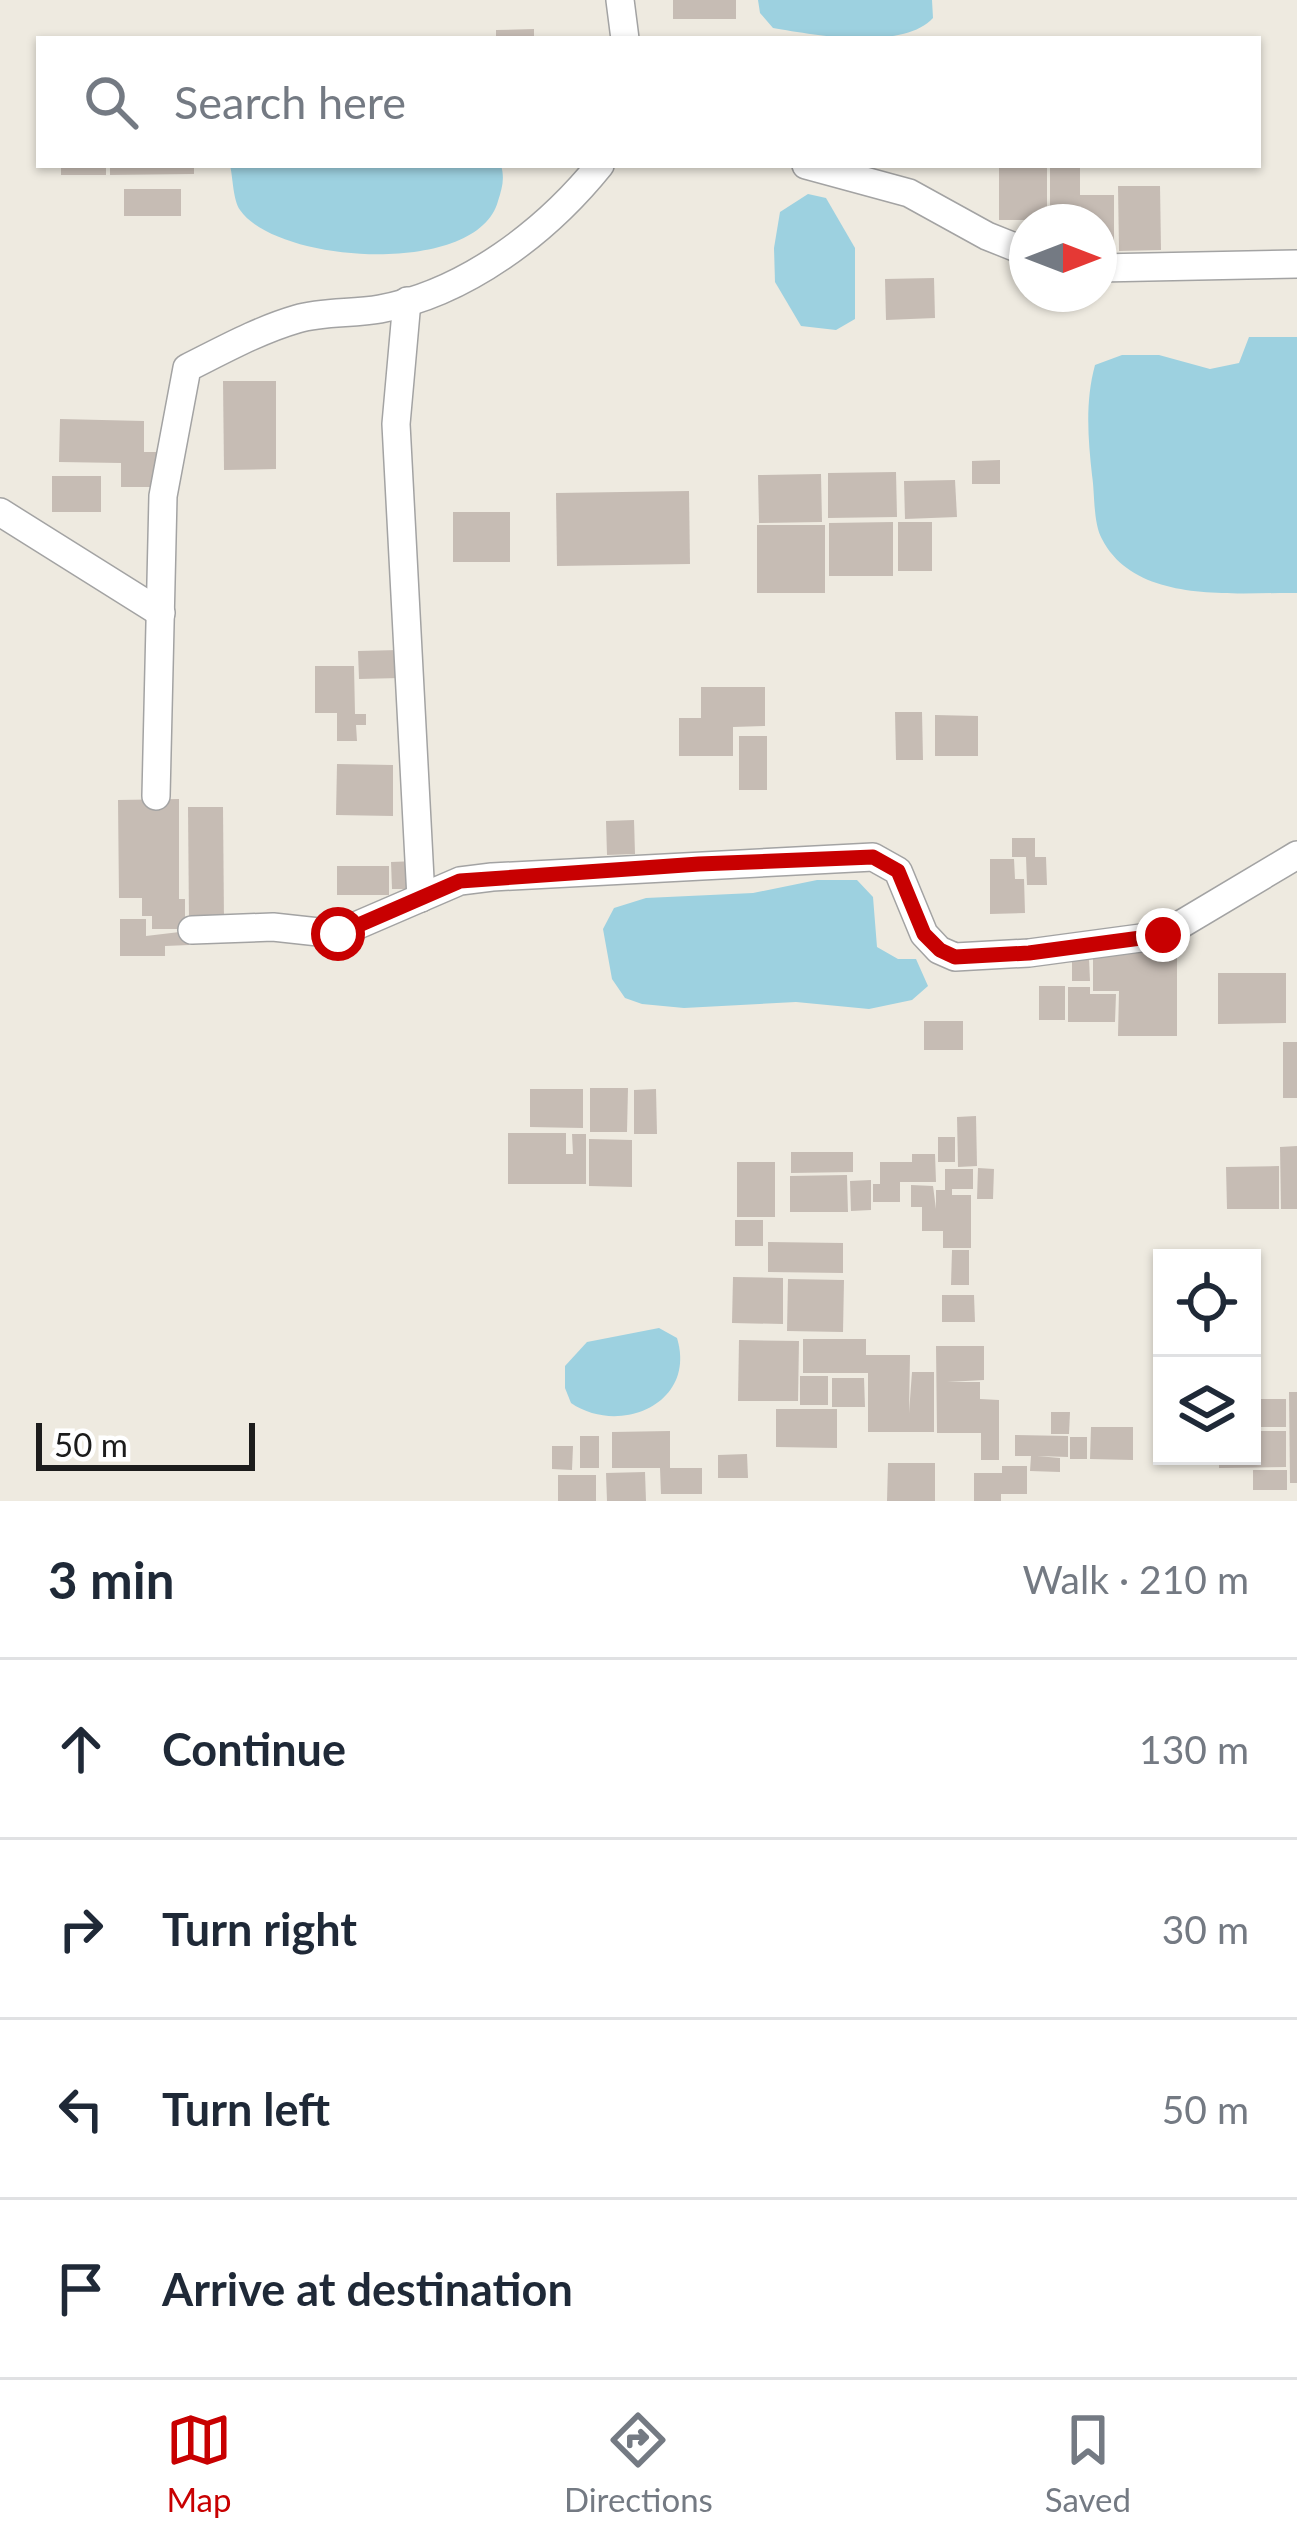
<!DOCTYPE html>
<meta charset="utf-8">
<style>
body{margin:0;font-family:Lato,sans-serif;background:#f6f6f7;color:#1f2937}
.controls{position:absolute;right:36px;bottom:36px;display:grid;overflow:hidden;border-radius:0px;box-shadow:0 3px 9px #0004}
.controls button{width:108px;height:108px;display:grid;place-items:center;padding:0;border:0;border-bottom:3px solid #e0e1e3;background:#fff;color:#1f2937;font:60px sans-serif}
.compass{position:absolute;left:1009px;top:204px;width:108px;height:108px;border-radius:50%;background:#fff;box-shadow:0 3px 9px #0004;rotate:90deg}
.scale{position:absolute;left:36px;bottom:30px;width:219px;box-sizing:border-box;padding-left:12px;border:6px solid #1c1c1c;border-top:0;font-size:33px;line-height:42px;white-space:nowrap;color:#1c1c1c;-webkit-text-stroke:9px #fff;paint-order:stroke}
.stop{position:absolute;width:36px;height:36px;margin:-27px;border:9px solid #c80001;border-radius:50%;background:#fff}
.stop.end{background:#c80001;border-color:#fff;box-shadow:0 3px 12px #0008}
.list{margin:0;padding:0;list-style:none}
h2{display:flex;justify-content:space-between;align-items:center;height:156px;margin:0;padding:0 48px;font-size:51px}
h2 small{font-size:39px;font-weight:400;color:#747a83}
.list li{display:grid;grid-template-columns:78px 1fr auto;gap:36px;align-items:center;box-sizing:border-box;height:180px;padding:0 48px;border-top:3px solid #e0e1e3}
.list b{display:block;font-size:45px;white-space:nowrap}
.list em{font-size:39px;font-style:normal;color:#747a83}
.icon{flex:none;width:66px;height:66px;fill:none;stroke:currentColor;stroke-width:2;stroke-linecap:round;stroke-linejoin:round}
.map{position:relative;flex:none;width:1297px;height:1501px;overflow:hidden}
.search{position:absolute;background:#fff;box-shadow:0 3px 9px #0004;left:36px;right:36px;top:36px;height:132px;display:flex;align-items:center;gap:30px;box-sizing:border-box;padding:0 42px;border-radius:0px;color:#747a83;font-size:45px}
.sheet{height:876px;background:#fff}
nav{display:flex;justify-content:space-around;align-items:center;box-sizing:border-box;height:168px;border-top:3px solid #e0e1e3;background:#fff;font-size:33px;color:#747a83}
nav a{display:grid;justify-items:center;gap:6px}
nav .on{color:#c80001}
.map>svg:first-child{display:block}
.water{fill:#9dd1e0}
.building{fill:#c6bcb4}
.lines{fill:none;stroke-linecap:round;stroke-linejoin:round}
.street-casing{stroke:#a3a3a3;stroke-width:30}
.street{stroke:#fff;stroke-width:27}
.route{stroke:#c80001;stroke-width:15}
</style>
<div class="map">
<svg width="1297" height="1501" viewBox="0 0 1297 1501">
<rect width="100%" height="100%" fill="#eeeae0"/>
<g class="water">
<path d="M 758,0 L 932,0 L 933,18 C 903,51 814,35 773,28 L 760,13 Z"/>
<path d="M 230,165 L 501,165 C 505,179 502,188 498,201 C 478,277 277,264 240,210 C 233,200 233,178 230,165 Z"/>
<polygon points="808,194 826,198 855,248 855,319 836,330 801,326 775,282 774,248 780,212"/>
<path d="M 1249,337 L 1297,337 L 1297,593 C 1235,592 1136,605 1102,539 C 1093,523 1095,494 1092,475 C 1088,438 1085,402 1095,365 L 1122,355 L 1159,355 L 1210,369 L 1239,363 Z"/>
<polygon points="817,880 857,880 873,897 877,947 898,959 916,959 928,986 912,1000 869,1009 796,1002 684,1008 642,1004 625,998 612,979 603,929 614,908 646,898 753,893"/>
<path d="M 659,1328 L 677,1338 C 697,1404 619,1436 571,1403 L 565,1388 L 565,1366 L 587,1342 Z"/>
</g>
<g class="building">
<rect x="673" y="0" width="63" height="19"/>
<polygon points="534,29 534,39 496,39 496,30"/>
<rect x="61" y="165" width="45" height="10"/>
<polygon points="110,165 194,165 194,174 110,175"/>
<rect x="999" y="165" width="48" height="55"/>
<polygon points="1050,165 1080,165 1080,195 1114,195 1114,241 1099,241 1099,222 1082,222 1082,213 1050,213"/>
<polygon points="1118,186 1160,186 1161,250 1119,251"/>
<rect x="124" y="189" width="57" height="27"/>
<polygon points="934,278 935,318 886,320 885,279"/>
<polygon points="223,381 276,381 276,469 224,470"/>
<polygon points="60,419 144,421 144,452 158,452 158,487 121,487 121,463 59,462"/>
<polygon points="1000,460 1000,484 972,484 972,461"/>
<polygon points="896,472 897,517 828,518 828,473"/>
<polygon points="821,474 822,522 759,523 758,475"/>
<rect x="52" y="476" width="49" height="36"/>
<polygon points="955,480 957,517 905,519 904,481"/>
<polygon points="689,491 690,564 557,566 556,493"/>
<rect x="453" y="512" width="57" height="50"/>
<polygon points="893,522 893,576 829,576 829,523"/>
<rect x="898" y="522" width="34" height="49"/>
<rect x="757" y="525" width="68" height="68"/>
<polygon points="399,650 400,678 359,679 358,651"/>
<polygon points="315,666 354,666 355,714 366,714 366,725 356,725 357,741 337,741 337,713 315,713"/>
<polygon points="701,687 765,687 765,726 733,727 733,756 679,756 679,718 701,718"/>
<polygon points="895,712 922,712 923,760 896,760"/>
<polygon points="935,715 978,716 978,756 935,756"/>
<rect x="739" y="736" width="28" height="54"/>
<polygon points="337,764 393,765 393,816 336,815"/>
<polygon points="179,799 179,899 185,899 185,929 152,929 152,916 142,916 142,898 119,898 118,800"/>
<polygon points="188,807 223,807 224,922 189,922"/>
<polygon points="634,820 635,854 607,855 606,821"/>
<polygon points="1012,838 1035,838 1035,857 1046,857 1047,885 1027,885 1026,857 1012,857"/>
<polygon points="990,859 1014,859 1015,879 1024,879 1025,913 990,914"/>
<polygon points="417,861 417,889 392,889 391,862"/>
<rect x="337" y="866" width="52" height="29"/>
<polygon points="120,919 146,919 146,936 188,931 189,945 165,946 165,956 120,956"/>
<polygon points="1093,950 1177,951 1177,1036 1118,1036 1119,991 1093,991"/>
<polygon points="1072,959 1089,959 1090,981 1072,981"/>
<polygon points="1218,973 1286,973 1286,1023 1218,1024"/>
<rect x="1039" y="986" width="26" height="34"/>
<polygon points="1068,987 1090,987 1090,994 1116,994 1115,1022 1068,1022"/>
<rect x="924" y="1021" width="39" height="29"/>
<rect x="1283" y="1042" width="14" height="56"/>
<polygon points="590,1088 628,1088 627,1132 590,1132"/>
<polygon points="530,1089 583,1089 583,1128 530,1127"/>
<polygon points="656,1089 657,1134 634,1134 634,1090"/>
<polygon points="976,1116 977,1166 958,1167 957,1117"/>
<polygon points="508,1133 566,1133 566,1154 573,1154 572,1134 586,1134 586,1184 508,1184"/>
<rect x="938" y="1137" width="17" height="25"/>
<polygon points="589,1139 632,1140 632,1187 589,1186"/>
<polygon points="1297,1146 1297,1209 1281,1209 1280,1147"/>
<polygon points="791,1152 853,1152 853,1172 791,1173"/>
<polygon points="912,1154 935,1154 936,1182 900,1182 900,1202 873,1202 873,1184 880,1184 880,1162 912,1162"/>
<rect x="737" y="1162" width="38" height="55"/>
<polygon points="1279,1166 1279,1209 1227,1209 1226,1167"/>
<polygon points="978,1168 994,1169 993,1199 977,1199"/>
<polygon points="945,1169 973,1169 973,1189 952,1189 952,1195 971,1195 971,1248 943,1248 943,1231 922,1231 922,1207 911,1207 911,1185 933,1186 936,1209 936,1190 945,1190"/>
<polygon points="847,1175 848,1212 790,1212 790,1176"/>
<polygon points="871,1180 871,1210 851,1211 850,1181"/>
<rect x="735" y="1220" width="28" height="26"/>
<polygon points="768,1242 843,1243 843,1273 768,1272"/>
<polygon points="952,1250 969,1250 969,1285 951,1285"/>
<polygon points="733,1277 783,1278 783,1324 732,1323"/>
<polygon points="788,1279 844,1280 843,1332 787,1331"/>
<polygon points="942,1295 974,1295 975,1322 942,1322"/>
<polygon points="803,1339 866,1339 866,1355 910,1355 909,1413 912,1372 934,1372 934,1432 868,1432 868,1373 803,1373"/>
<polygon points="739,1340 799,1341 798,1401 738,1401"/>
<polygon points="936,1346 984,1346 984,1380 947,1382 980,1382 980,1399 999,1400 999,1460 981,1460 981,1433 937,1433"/>
<rect x="800" y="1376" width="28" height="29"/>
<polygon points="832,1378 864,1378 865,1407 832,1407"/>
<polygon points="1289,1392 1297,1392 1297,1483 1290,1483"/>
<rect x="1261" y="1399" width="25" height="28"/>
<polygon points="776,1409 837,1409 837,1448 776,1447"/>
<polygon points="1051,1412 1070,1412 1069,1434 1051,1434"/>
<polygon points="1091,1427 1133,1427 1133,1460 1090,1459"/>
<polygon points="670,1431 670,1468 702,1468 702,1494 661,1494 660,1468 612,1468 612,1432"/>
<polygon points="1252,1431 1286,1431 1286,1467 1219,1468 1219,1456 1252,1456"/>
<polygon points="1015,1435 1068,1436 1068,1457 1037,1456 1060,1458 1060,1472 1030,1471 1031,1456 1015,1456"/>
<rect x="580" y="1436" width="19" height="32"/>
<rect x="1070" y="1437" width="17" height="22"/>
<polygon points="552,1446 573,1446 572,1470 552,1469"/>
<polygon points="747,1454 748,1478 718,1478 718,1455"/>
<polygon points="888,1463 935,1463 935,1501 887,1501"/>
<polygon points="1002,1466 1027,1466 1027,1494 1001,1494 1001,1501 974,1501 974,1473 1002,1473"/>
<rect x="1253" y="1470" width="34" height="20"/>
<polygon points="645,1472 646,1501 607,1501 606,1473"/>
<rect x="558" y="1475" width="38" height="26"/>
</g>
<g class="lines">
<defs>
<g id="street">
<polyline points="620,0 625,39"/>
<polyline points="806,165 909,193 987,236 1027,252"/>
<polyline points="1099,268 1297,264"/>
<polyline points="407,301 396,424 421,898"/>
<polyline points="0,512 161,613"/>
<path d="M 156,796 L 163,496 L 187,368 C 223,350 259,330 297,319 C 323,311 353,314 380,309 C 466,293 546,232 600,165"/>
<polyline points="192,930 273,927 337,934 460,881 492,877 873,857 898,871 924,934 939,950 955,957 1029,953 1163,935 1297,855"/>
</g>
</defs>
<use href="#street" class="street-casing"/>
<use href="#street" class="street"/>
</g>
<g class="lines">
<polyline class="route" points="338,934 460,881 699,864 873,857 898,871 924,934 940,950 955,957 1029,953 1163,935"/>
</g>
</svg>
<div class="controls">
<button><svg class="icon" aria-label="locate" viewBox="0 0 24 24"><circle cx="12" cy="12" r="6"/><path d="M12 2v4M12 18v4M2 12h4M18 12h4"/></svg></button>
<button><svg class="icon" aria-label="layers" viewBox="0 0 24 24"><path d="M12 4l9 5-9 5-9-5zM3 14l9 5 9-5"/></svg></button>
</div>
<svg class="compass" viewBox="-18 -18 36 36"><path d="M0-13l5 13h-10z" fill="#e53935"/><path d="M0 13l5-13h-10z" fill="#747a83"/></svg>
<div class="scale">50 m</div>
<div class="stop" style="left:338px;top:934px"></div>
<div class="stop end" style="left:1163px;top:935px"></div>
<div class="search"><svg class="icon" aria-label="search" viewBox="0 0 24 24"><circle cx="10" cy="10" r="6"/><path d="M15 15l6 6"/></svg>Search here</div>
</div>
<section class="sheet">
<h2>3 min<small>Walk · 210 m</small></h2>
<ul class="list">
<li><svg class="icon" aria-label="ahead" viewBox="0 0 24 24"><path d="M12 20V5M6 11l6-6 6 6"/></svg><div><b>Continue</b></div><em>130 m</em></li>
<li><svg class="icon" aria-label="right" viewBox="0 0 24 24"><path d="M7 20v-9h11M14 6l5 5-5 5"/></svg><div><b>Turn right</b></div><em>30 m</em></li>
<li><svg class="icon" aria-label="left" viewBox="0 0 24 24"><path d="M17 20v-9H6M10 6l-5 5 5 5"/></svg><div><b>Turn left</b></div><em>50 m</em></li>
<li><svg class="icon" aria-label="arrive" viewBox="0 0 24 24"><path d="M6 21V4h12l-3 4 3 4H6"/></svg><div><b>Arrive at destination</b></div></li>
</ul>
</section>
<nav>
<a class="on"><svg class="icon" aria-label="map" viewBox="0 0 24 24"><path d="M3 6l6-2 6 2 6-2v14l-6 2-6-2-6 2zM9 4v14M15 6v14"/></svg>Map</a>
<a><svg class="icon" aria-label="directions" viewBox="0 0 24 24"><path d="M12 3l9 9-9 9-9-9zM9 14v-3h6M13 9l2 2-2 2"/></svg>Directions</a>
<a><svg class="icon" aria-label="saved" viewBox="0 0 24 24"><path d="M7 4h10v16l-5-4-5 4z"/></svg>Saved</a>
</nav>
